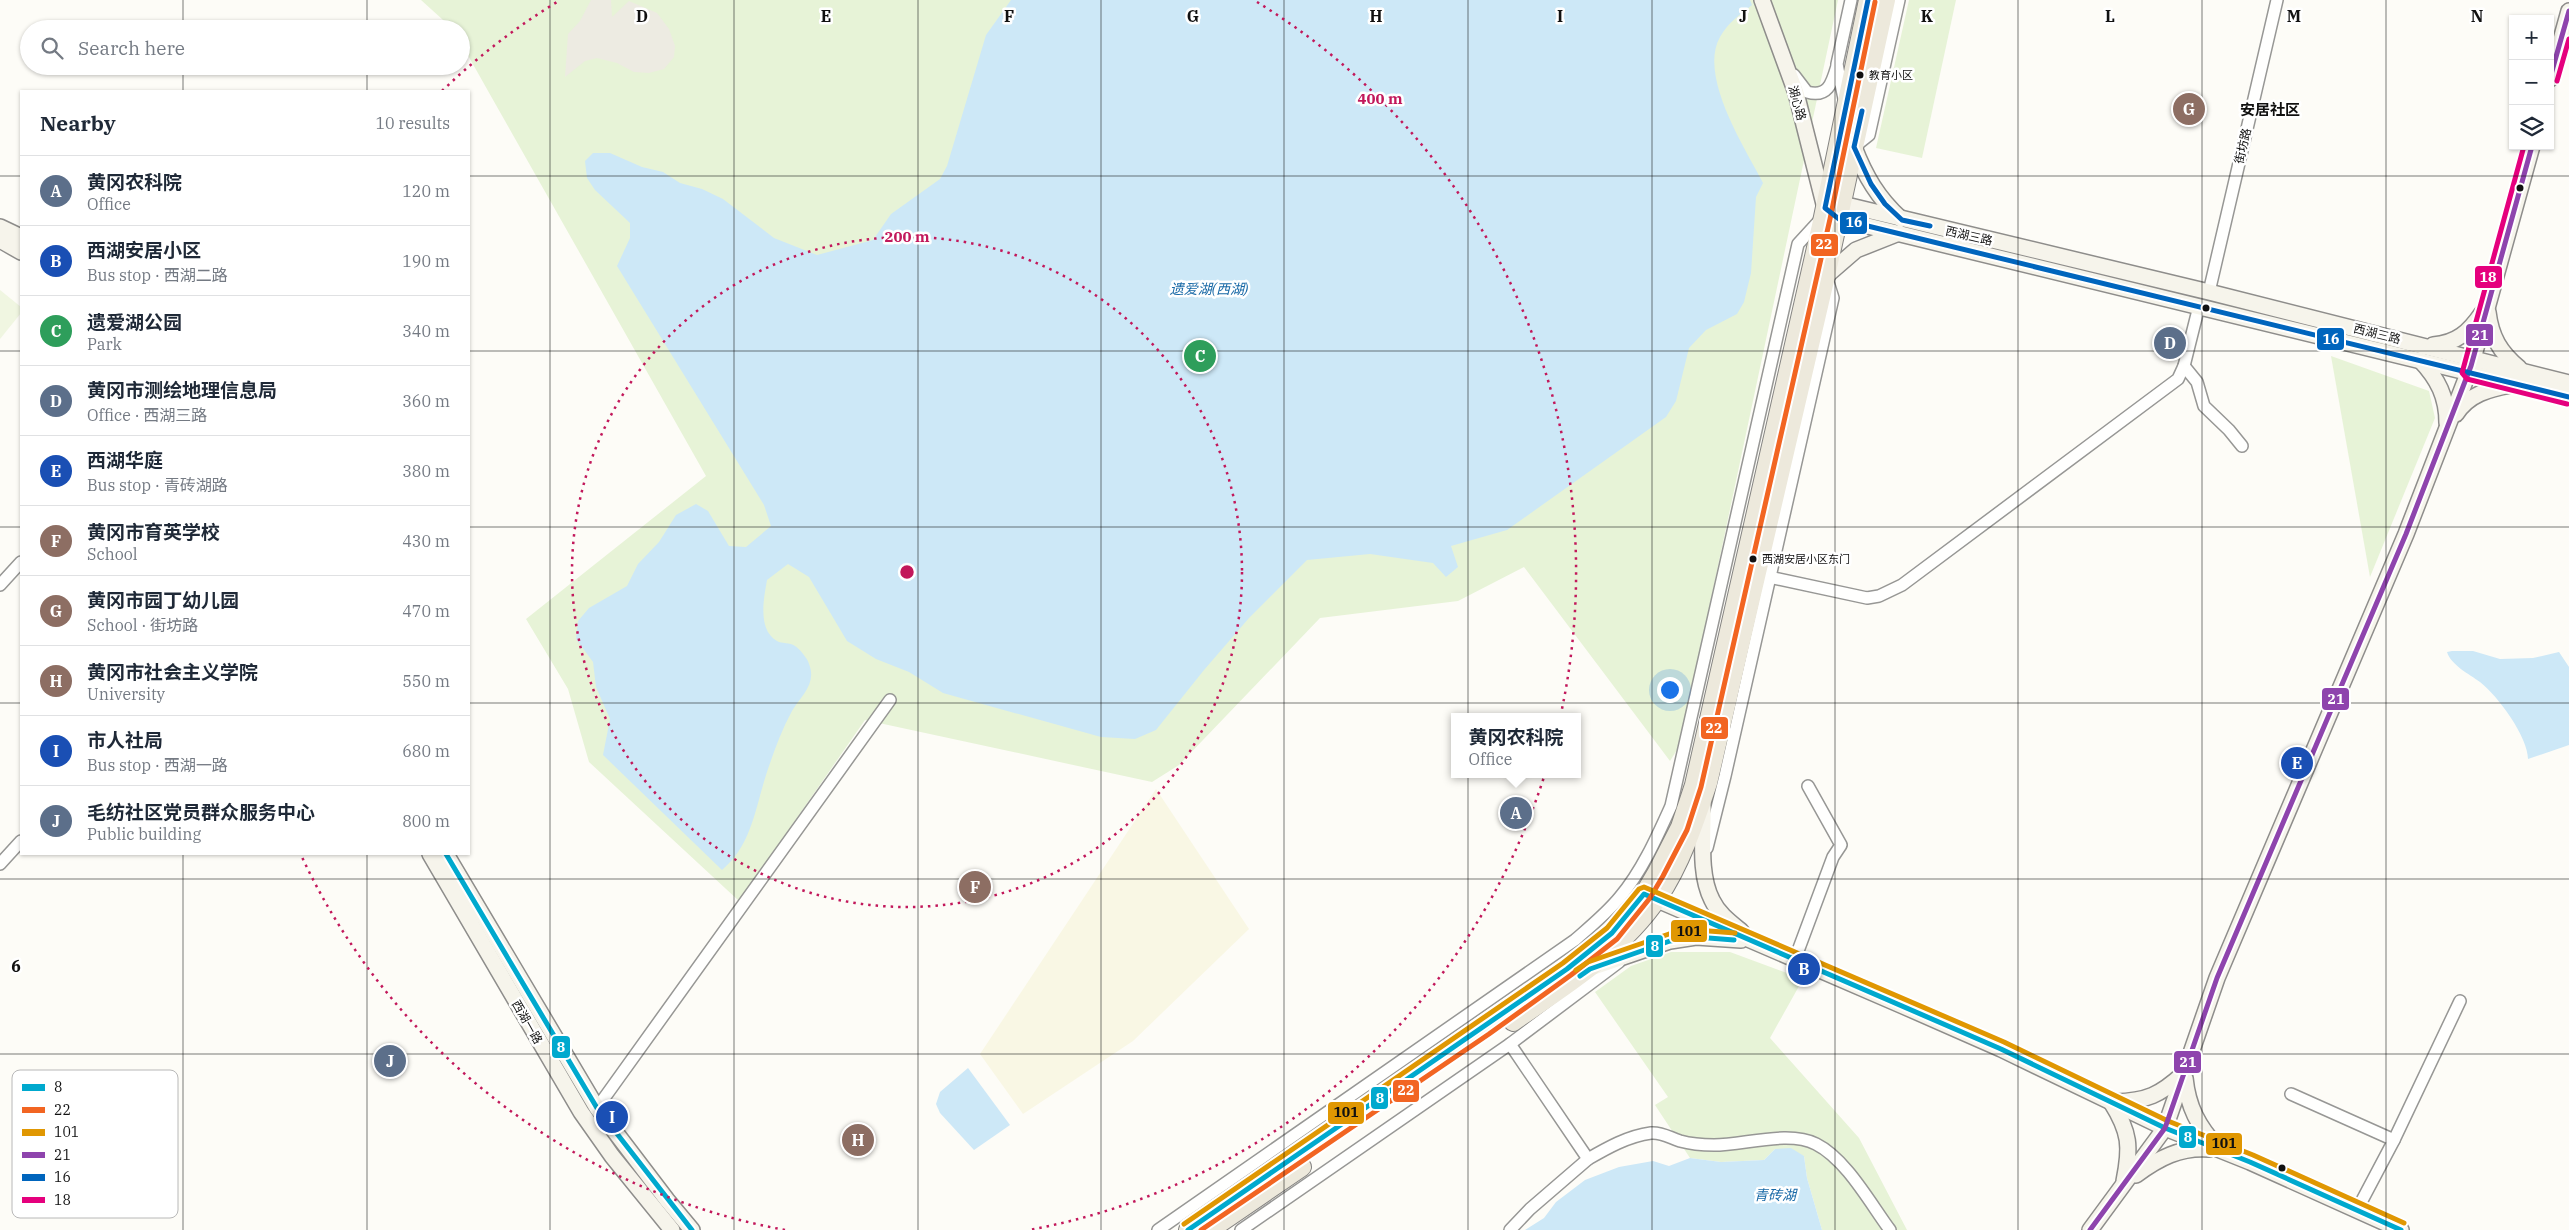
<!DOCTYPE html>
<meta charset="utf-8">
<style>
body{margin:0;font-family:"IBM Plex Serif","Noto Sans SC",serif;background:#f6f6f7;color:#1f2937}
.controls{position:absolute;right:15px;top:15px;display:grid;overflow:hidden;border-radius:0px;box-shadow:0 1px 4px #0004}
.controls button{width:45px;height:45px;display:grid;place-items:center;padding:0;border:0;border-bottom:1px solid #e0e1e3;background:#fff;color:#1f2937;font:25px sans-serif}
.you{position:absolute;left:1669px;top:689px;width:18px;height:18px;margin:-12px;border:4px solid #fff;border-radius:50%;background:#1a73e8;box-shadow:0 0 0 8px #1a73e833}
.badge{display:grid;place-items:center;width:32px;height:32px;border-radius:50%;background:#1a73e8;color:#fff;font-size:16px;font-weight:700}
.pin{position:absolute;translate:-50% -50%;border:2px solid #fff;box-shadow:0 1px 5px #0006}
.popup{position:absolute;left:1451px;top:713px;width:130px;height:65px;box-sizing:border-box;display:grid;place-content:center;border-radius:0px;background:#fff;filter:drop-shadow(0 1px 4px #0005);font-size:16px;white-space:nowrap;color:#747a83}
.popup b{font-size:19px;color:#1f2937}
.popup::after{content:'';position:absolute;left:50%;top:100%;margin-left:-10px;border:10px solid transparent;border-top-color:#fff}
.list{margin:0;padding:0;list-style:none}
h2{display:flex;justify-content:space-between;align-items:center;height:65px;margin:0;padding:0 20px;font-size:21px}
h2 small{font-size:16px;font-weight:400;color:#747a83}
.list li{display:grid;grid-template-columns:32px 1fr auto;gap:15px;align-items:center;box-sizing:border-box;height:70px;padding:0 20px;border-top:1px solid #e0e1e3}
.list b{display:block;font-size:19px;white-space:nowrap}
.list p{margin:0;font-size:16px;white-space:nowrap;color:#747a83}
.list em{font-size:16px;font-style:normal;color:#747a83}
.icon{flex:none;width:28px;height:28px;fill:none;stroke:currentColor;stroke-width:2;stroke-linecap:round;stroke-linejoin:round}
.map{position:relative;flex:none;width:2569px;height:1230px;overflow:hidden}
.search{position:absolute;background:#fff;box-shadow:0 1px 4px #0004;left:20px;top:20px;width:450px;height:55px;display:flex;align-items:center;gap:12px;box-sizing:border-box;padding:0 18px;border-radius:28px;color:#747a83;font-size:19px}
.panel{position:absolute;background:#fff;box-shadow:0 1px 4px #0004;left:20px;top:90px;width:450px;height:765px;border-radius:0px}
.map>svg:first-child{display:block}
.farmland{fill:#f9f7e4}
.green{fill:#e7f3d7}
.pitch{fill:#f0f6e1}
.plaza{fill:#edebe2}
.water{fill:#cde8f7}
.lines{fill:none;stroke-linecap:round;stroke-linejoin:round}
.street-casing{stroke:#979795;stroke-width:14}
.secondary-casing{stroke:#8e8d8b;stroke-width:18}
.primary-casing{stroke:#858482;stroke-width:20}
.street{stroke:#fffffe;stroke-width:11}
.secondary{stroke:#f6f4eb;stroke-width:15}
.primary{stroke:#ede9dc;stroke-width:18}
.bus-1-casing{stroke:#fff;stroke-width:9}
.bus-2-casing{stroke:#fff;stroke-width:9}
.bus-3-casing{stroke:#fff;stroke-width:9}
.bus-4-casing{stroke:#fff;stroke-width:9}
.bus-5-casing{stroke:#fff;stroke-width:9}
.bus-6-casing{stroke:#fff;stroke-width:9}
.bus-1{stroke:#00a9ce;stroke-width:5}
.bus-2{stroke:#f26522;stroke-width:5}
.bus-3{stroke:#e09702;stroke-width:5}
.bus-4{stroke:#8e44ad;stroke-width:5}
.bus-5{stroke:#0065bd;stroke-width:5}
.bus-6{stroke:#e5007d;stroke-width:5}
.grid{fill:none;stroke:#111;stroke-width:1;stroke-opacity:0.55}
.ring{fill:none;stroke:#c2185b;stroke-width:2.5;stroke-dasharray:2.5 5}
.bus-dot{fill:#111;stroke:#fff;stroke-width:2}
.labels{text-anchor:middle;stroke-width:5;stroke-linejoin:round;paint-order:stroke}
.bus-label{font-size:11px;fill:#111;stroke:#fff;text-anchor:start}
.street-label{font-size:12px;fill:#111;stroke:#fff}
.water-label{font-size:14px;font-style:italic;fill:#1768a6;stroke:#fff}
.quarter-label{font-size:15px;font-weight:bold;fill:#111;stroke:#fff}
.key{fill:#fff;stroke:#b8b8b8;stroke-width:1}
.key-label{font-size:14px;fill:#111}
.grid-label{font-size:16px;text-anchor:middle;font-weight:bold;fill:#111;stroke:#fff;stroke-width:5;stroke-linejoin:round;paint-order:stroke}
.centre{fill:#c2185b;stroke:#fff;stroke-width:2.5}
.ring-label{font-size:15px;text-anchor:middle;font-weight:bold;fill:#c2185b;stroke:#fff;stroke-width:5;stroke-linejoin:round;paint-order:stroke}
.line-badge{stroke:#fff;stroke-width:2}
.badge-label{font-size:14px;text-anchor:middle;font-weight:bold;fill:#fff}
.pale-badge-label{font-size:14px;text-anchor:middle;font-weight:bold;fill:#111}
</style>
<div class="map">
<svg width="2569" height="1230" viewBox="0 0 2569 1230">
<rect width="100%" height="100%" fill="#fdfcf7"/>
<polygon class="farmland" points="1156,789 1249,929 1133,1041 1023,1114 980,1054"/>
<g class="green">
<polygon points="421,0 1838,0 1680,745 1670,761 1524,567 1458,601 1320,618 1179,765 1152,782 865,720 739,901 589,762 568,689 526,619 706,476 492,98 461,43 461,29 453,29"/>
<polygon points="1909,0 1956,0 1922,158 1876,148"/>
<polygon points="2331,356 2429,391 2435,418 2370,577"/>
<polygon points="1671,952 1730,952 1803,979 1770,1038 1859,1138 1907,1230 1822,1230 1807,1178 1804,1156 1775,1149 1764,1160 1721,1162 1690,1158 1655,1105 1668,1097 1595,992 1631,966"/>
</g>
<polygon class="pitch" points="0,290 21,307 21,313 0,339"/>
<polygon class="plaza" points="591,0 611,0 612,17 629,1 657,13 669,29 675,46 674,57 664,69 649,73 634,72 617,63 597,58 585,61 565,77 568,34 580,21"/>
<g class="water">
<path d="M 1011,0 L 1750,0 L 1752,5 C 1740,14 1728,23 1720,37 C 1698,76 1745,148 1763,183 L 1756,197 L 1751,273 L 1744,302 L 1737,314 L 1706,330 L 1689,348 L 1676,401 L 1666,417 L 1507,530 L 1451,546 L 1458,567 L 1446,577 L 1433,563 L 1370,554 L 1307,560 L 1249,618 L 1204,670 L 1156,730 L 1135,739 L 1101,737 L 943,693 L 909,672 L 876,659 L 847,641 L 809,577 L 788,564 L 767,580 C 764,598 757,629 777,641 C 782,644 790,642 795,646 C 799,648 808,659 809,664 C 817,684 801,696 792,711 C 781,731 773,754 766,775 C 755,810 751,846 722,870 L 603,755 L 610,719 L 596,687 L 593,662 L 576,639 L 578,621 L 589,608 L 627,586 L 638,564 L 659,542 L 676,515 L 696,504 L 708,511 L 729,546 L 746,547 L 771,526 L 764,505 L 617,266 L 630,238 L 630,223 L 595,190 L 587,178 L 585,161 L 593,153 L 610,153 L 642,167 L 663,172 L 680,183 L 702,189 L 723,199 L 774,238 L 817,255 L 873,240 L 891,214 L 940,179 L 947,166 L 986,35 Z"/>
<path d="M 2452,651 L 2473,651 L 2500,659 L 2533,658 L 2559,652 L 2569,667 L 2569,745 L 2528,759 C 2528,737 2498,696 2480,682 C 2469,674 2451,665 2447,652 Z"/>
<polygon points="968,1068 1010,1125 974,1150 940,1113 936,1104 940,1092"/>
<polygon points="1791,1148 1804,1156 1807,1178 1822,1230 1525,1230 1544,1218 1556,1202 1585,1180 1619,1167 1653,1161 1669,1166 1690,1158 1721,1162 1764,1160 1775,1149"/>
</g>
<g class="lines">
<defs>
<g id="street">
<path d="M 1794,75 L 1807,92 C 1828,98 1832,83 1837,66"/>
<polyline points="1844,99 1837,64 1851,0"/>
<polyline points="1854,147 1869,135 1899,0"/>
<polyline points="2209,292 2277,0"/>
<polyline points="2184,366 2197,382 2204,406 2229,430 2242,446"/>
<polyline points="1769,577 1867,598 1879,596 1902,585 2178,379 2184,366 2199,306"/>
<polyline points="0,585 21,562"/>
<polyline points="1707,848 1725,776 1833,298 1827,279"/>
<polyline points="0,864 21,841"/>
<polyline points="1795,959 1833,857 1841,845 1808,786"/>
<polyline points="2291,1094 2394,1140"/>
<polyline points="597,1108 890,700"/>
<path d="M 1588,1159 C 1607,1148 1628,1136 1651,1133 C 1662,1132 1670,1138 1680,1141 C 1691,1144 1702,1145 1714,1145 C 1744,1145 1789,1130 1816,1144 C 1846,1159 1870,1203 1890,1230"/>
<polyline points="2357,1210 2394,1140 2460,1001"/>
<path d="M 1158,1230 L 1575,940 C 1591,926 1607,913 1620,897 C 1642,871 1657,837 1671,806 L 1798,244 L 1820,220"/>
<polyline points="1241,1230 1510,1044 1619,962"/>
<polyline points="1510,1230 1530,1209 1588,1159 1510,1044"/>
</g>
<g id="secondary">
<polyline points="1762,0 1796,93 1825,208"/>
<polyline points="2550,79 2569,11"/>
<path d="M 1854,147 C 1865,176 1878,198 1901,219"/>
<polyline points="1831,207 1842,204 2209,292 2569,383"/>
<polyline points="1830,212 1839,219 2569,397"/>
<polyline points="0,227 21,237"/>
<polyline points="0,240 21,252"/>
<polyline points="1826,276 1856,250 1899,233"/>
<path d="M 2488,312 C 2491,337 2500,352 2519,368"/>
<path d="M 2433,345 C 2457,343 2469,332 2482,313"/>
<path d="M 2420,360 C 2438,379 2447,397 2447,423"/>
<path d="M 2456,414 C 2469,394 2489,389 2511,385"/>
<path d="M 1703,804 C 1704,834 1698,873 1712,900 C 1718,913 1730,922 1741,931"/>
<polyline points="430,854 581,1112 612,1156 672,1230"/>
<polyline points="446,854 597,1108 667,1200 692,1230"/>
<polyline points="1646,895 1901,1005 2001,1049 2165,1128 2250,1162 2401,1230"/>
<polyline points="1594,967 1670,941 1696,937 1741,940"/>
<path d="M 2185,1078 C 2188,1107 2198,1126 2218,1148"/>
<path d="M 2111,1102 C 2130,1132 2131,1147 2124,1181"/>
<path d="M 2115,1102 C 2147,1101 2160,1095 2183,1074"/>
<path d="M 2136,1175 C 2159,1158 2180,1147 2209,1149"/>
<polyline points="2090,1230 2165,1128 2217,978 2406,534 2471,366 2532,146"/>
</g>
<g id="primary">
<path d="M 1513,1022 C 1565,986 1622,951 1658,898 C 1681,864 1695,822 1708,783 L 1826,276 L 1886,0"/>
<polyline points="1188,1230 1485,1028 1567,969 1612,933 1644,894 1657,872 1680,827 1694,785 1823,217 1868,0"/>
<polyline points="1210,1230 1302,1167"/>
</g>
</defs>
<use href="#street" class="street-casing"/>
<use href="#secondary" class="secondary-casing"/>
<use href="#primary" class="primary-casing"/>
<use href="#street" class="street"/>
<use href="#secondary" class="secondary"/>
<use href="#primary" class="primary"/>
<defs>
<g id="bus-1">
<polyline points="446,854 597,1108 692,1230"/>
<polyline points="1580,976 1590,969 1670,941 1696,937 1734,940"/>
<polyline points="1188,1230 1567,969 1612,933 1644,894 2001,1049 2165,1128 2250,1162 2401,1230"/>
</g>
<polyline id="bus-2" points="1201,1230 1489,1034 1571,975 1617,939 1650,898 1663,876 1687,830 1701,787 1830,219 1875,2"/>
<g id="bus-3">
<polyline points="1576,970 1588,962 1669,934 1696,930 1735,933"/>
<polyline points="1184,1224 1563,963 1607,928 1639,889 1644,887 2004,1042 2168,1121 2253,1155 2404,1223"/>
</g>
<g id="bus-4">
<polyline points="2550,78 2569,11"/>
<polyline points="2090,1230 2165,1128 2217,978 2406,534 2471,366 2532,146"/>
</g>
<g id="bus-5">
<polyline points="1868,0 1825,208 1839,219 2569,397"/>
<polyline points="1862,111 1854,147 1871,184 1885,204 1902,220 1930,226"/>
</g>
<g id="bus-6">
<polyline points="2557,81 2569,39"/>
<polyline points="2524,146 2462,373 2467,379 2567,404"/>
</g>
</defs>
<use href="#bus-1" class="bus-1-casing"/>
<use href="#bus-2" class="bus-2-casing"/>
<use href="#bus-3" class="bus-3-casing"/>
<use href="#bus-4" class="bus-4-casing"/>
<use href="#bus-5" class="bus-5-casing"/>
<use href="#bus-6" class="bus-6-casing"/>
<use href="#bus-1" class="bus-1"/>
<use href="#bus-2" class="bus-2"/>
<use href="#bus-3" class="bus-3"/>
<use href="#bus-4" class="bus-4"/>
<use href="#bus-5" class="bus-5"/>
<use href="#bus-6" class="bus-6"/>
</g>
<path class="grid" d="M 183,0 L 183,29M 367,0 L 367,29M 550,0 L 550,1230M 734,0 L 734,1230M 918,0 L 918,1230M 1101,0 L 1101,1230M 1284,0 L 1284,1230M 1468,0 L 1468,1230M 1652,0 L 1652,1230M 1835,0 L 1835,1230M 2018,0 L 2018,1230M 2202,0 L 2202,1230M 2386,0 L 2386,1230M 183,66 L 183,91M 367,66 L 367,91M 0,176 L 21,176M 469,176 L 2569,176M 0,351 L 21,351M 469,351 L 2569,351M 0,527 L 21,527M 469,527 L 2569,527M 0,703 L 21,703M 469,703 L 2569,703M 183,854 L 183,1230M 367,854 L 367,1230M 0,879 L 2569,879M 0,1054 L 2569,1054"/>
<g class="ring">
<circle cx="907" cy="572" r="335"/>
<path d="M785 1230A669 669 0 0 1 301 855M442 91A669 669 0 0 1 557 2M1257 2A669 669 0 0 1 1029 1230"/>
</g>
<g class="bus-dot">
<circle cx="1860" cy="75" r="4.5"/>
<circle cx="2520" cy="188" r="4.5"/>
<circle cx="2206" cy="308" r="4.5"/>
<circle cx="1753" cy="559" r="4.5"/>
<circle cx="2282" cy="1168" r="4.5"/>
</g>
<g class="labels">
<g class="bus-label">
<text x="1869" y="79">教育小区</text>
<text x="1762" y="563">西湖安居小区东门</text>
</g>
<g class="street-label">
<text transform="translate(1797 103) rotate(75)" y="4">湖心路</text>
<text transform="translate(2243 146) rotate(-77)" y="4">街坊路</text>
<text transform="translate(1969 236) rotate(13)" y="4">西湖三路</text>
<text transform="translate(2377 334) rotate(14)" y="4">西湖三路</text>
<text transform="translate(527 1022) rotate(60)" y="4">西湖一路</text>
</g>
<g class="water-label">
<text x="1209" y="294">遗爱湖(西湖)</text>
<text x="1775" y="1200">青砖湖</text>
</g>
<g class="quarter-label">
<text x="2270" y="115">安居社区</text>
</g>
</g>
<rect x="12" y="1070" width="166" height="148" rx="8" class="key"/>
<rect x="22" y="1084" width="23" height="7" fill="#00a9ce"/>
<rect x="22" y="1107" width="23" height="6" fill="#f26522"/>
<rect x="22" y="1129" width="23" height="7" fill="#e09702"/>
<rect x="22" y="1152" width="23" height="6" fill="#8e44ad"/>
<rect x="22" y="1174" width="23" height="7" fill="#0065bd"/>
<rect x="22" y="1197" width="23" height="6" fill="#e5007d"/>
<g class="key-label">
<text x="54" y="1092">8</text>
<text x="54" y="1115">22</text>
<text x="54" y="1137">101</text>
<text x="54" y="1160">21</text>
<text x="54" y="1182">16</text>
<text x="54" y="1205">18</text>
</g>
<g class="grid-label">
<text x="642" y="22">D</text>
<text x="826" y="22">E</text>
<text x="1009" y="22">F</text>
<text x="1193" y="22">G</text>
<text x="1376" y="22">H</text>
<text x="1560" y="22">I</text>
<text x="1743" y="22">J</text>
<text x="1927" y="22">K</text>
<text x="2110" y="22">L</text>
<text x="2294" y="22">M</text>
<text x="2477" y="22">N</text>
<text x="16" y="972">6</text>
</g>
<circle cx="907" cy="572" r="8" class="centre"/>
<g class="ring-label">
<text x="1380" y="104">400 m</text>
<text x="907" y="242">200 m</text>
</g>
<g class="line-badge">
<rect x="1839" y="211" width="29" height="24" rx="5" fill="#0065bd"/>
<rect x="1810" y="233" width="29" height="24" rx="5" fill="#f26522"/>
<rect x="2474" y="265" width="29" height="24" rx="5" fill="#e5007d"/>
<rect x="2465" y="323" width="29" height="24" rx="5" fill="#8e44ad"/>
<rect x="2316" y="327" width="29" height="24" rx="5" fill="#0065bd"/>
<rect x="2321" y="687" width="29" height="24" rx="5" fill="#8e44ad"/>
<rect x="1700" y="716" width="29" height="24" rx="5" fill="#f26522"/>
<rect x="1670" y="919" width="38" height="24" rx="5" fill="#e09702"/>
<rect x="1645" y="934" width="19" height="24" rx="5" fill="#00a9ce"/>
<rect x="551" y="1035" width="20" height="24" rx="5" fill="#00a9ce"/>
<rect x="2173" y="1050" width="29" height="24" rx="5" fill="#8e44ad"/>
<rect x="1392" y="1079" width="28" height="24" rx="5" fill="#f26522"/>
<rect x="1370" y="1086" width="19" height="24" rx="5" fill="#00a9ce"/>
<rect x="1327" y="1101" width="38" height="24" rx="5" fill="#e09702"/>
<rect x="2178" y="1125" width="19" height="24" rx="5" fill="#00a9ce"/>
<rect x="2205" y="1132" width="38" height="24" rx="5" fill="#e09702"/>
</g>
<g class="badge-label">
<text x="1854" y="227">16</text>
<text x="1824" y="249">22</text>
<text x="2488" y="282">18</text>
<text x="2480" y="340">21</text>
<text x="2331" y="344">16</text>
<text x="2336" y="704">21</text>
<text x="1714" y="733">22</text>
<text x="1655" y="951">8</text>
<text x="561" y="1052">8</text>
<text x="2188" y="1067">21</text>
<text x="1406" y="1095">22</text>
<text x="1380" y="1103">8</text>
<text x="2188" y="1142">8</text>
</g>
<g class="pale-badge-label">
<text x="1689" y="936">101</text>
<text x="1346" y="1117">101</text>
<text x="2224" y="1148">101</text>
</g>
</svg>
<div class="controls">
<button>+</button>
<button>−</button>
<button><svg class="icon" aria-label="layers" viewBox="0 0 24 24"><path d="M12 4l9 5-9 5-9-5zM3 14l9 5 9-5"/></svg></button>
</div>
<div class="you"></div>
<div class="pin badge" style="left:1516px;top:813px;background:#5c6f8a">A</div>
<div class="popup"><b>黄冈农科院</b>Office</div>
<div class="pin badge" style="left:1804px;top:969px;background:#1a4fb4">B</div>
<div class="pin badge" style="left:1200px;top:356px;background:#2e9e5b">C</div>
<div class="pin badge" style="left:2170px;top:343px;background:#5c6f8a">D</div>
<div class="pin badge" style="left:2297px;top:763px;background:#1a4fb4">E</div>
<div class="pin badge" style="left:975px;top:887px;background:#8d6e63">F</div>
<div class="pin badge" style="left:2189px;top:109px;background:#8d6e63">G</div>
<div class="pin badge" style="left:858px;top:1140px;background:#8d6e63">H</div>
<div class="pin badge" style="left:612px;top:1117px;background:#1a4fb4">I</div>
<div class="pin badge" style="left:390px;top:1061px;background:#5c6f8a">J</div>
<div class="search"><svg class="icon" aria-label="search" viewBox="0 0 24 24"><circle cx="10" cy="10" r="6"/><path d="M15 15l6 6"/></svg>Search here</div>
<section class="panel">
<h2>Nearby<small>10 results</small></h2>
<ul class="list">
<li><span class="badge" style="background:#5c6f8a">A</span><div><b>黄冈农科院</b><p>Office</p></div><em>120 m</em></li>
<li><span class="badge" style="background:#1a4fb4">B</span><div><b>西湖安居小区</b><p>Bus stop · 西湖二路</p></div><em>190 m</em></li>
<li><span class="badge" style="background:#2e9e5b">C</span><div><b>遗爱湖公园</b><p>Park</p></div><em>340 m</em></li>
<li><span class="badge" style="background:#5c6f8a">D</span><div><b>黄冈市测绘地理信息局</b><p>Office · 西湖三路</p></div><em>360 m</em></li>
<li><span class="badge" style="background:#1a4fb4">E</span><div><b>西湖华庭</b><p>Bus stop · 青砖湖路</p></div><em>380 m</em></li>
<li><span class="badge" style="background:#8d6e63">F</span><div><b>黄冈市育英学校</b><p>School</p></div><em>430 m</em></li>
<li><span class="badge" style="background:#8d6e63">G</span><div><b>黄冈市园丁幼儿园</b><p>School · 街坊路</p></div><em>470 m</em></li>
<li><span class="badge" style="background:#8d6e63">H</span><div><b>黄冈市社会主义学院</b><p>University</p></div><em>550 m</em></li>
<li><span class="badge" style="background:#1a4fb4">I</span><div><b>市人社局</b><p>Bus stop · 西湖一路</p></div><em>680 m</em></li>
<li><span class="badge" style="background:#5c6f8a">J</span><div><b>毛纺社区党员群众服务中心</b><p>Public building</p></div><em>800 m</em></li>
</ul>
</section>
</div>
